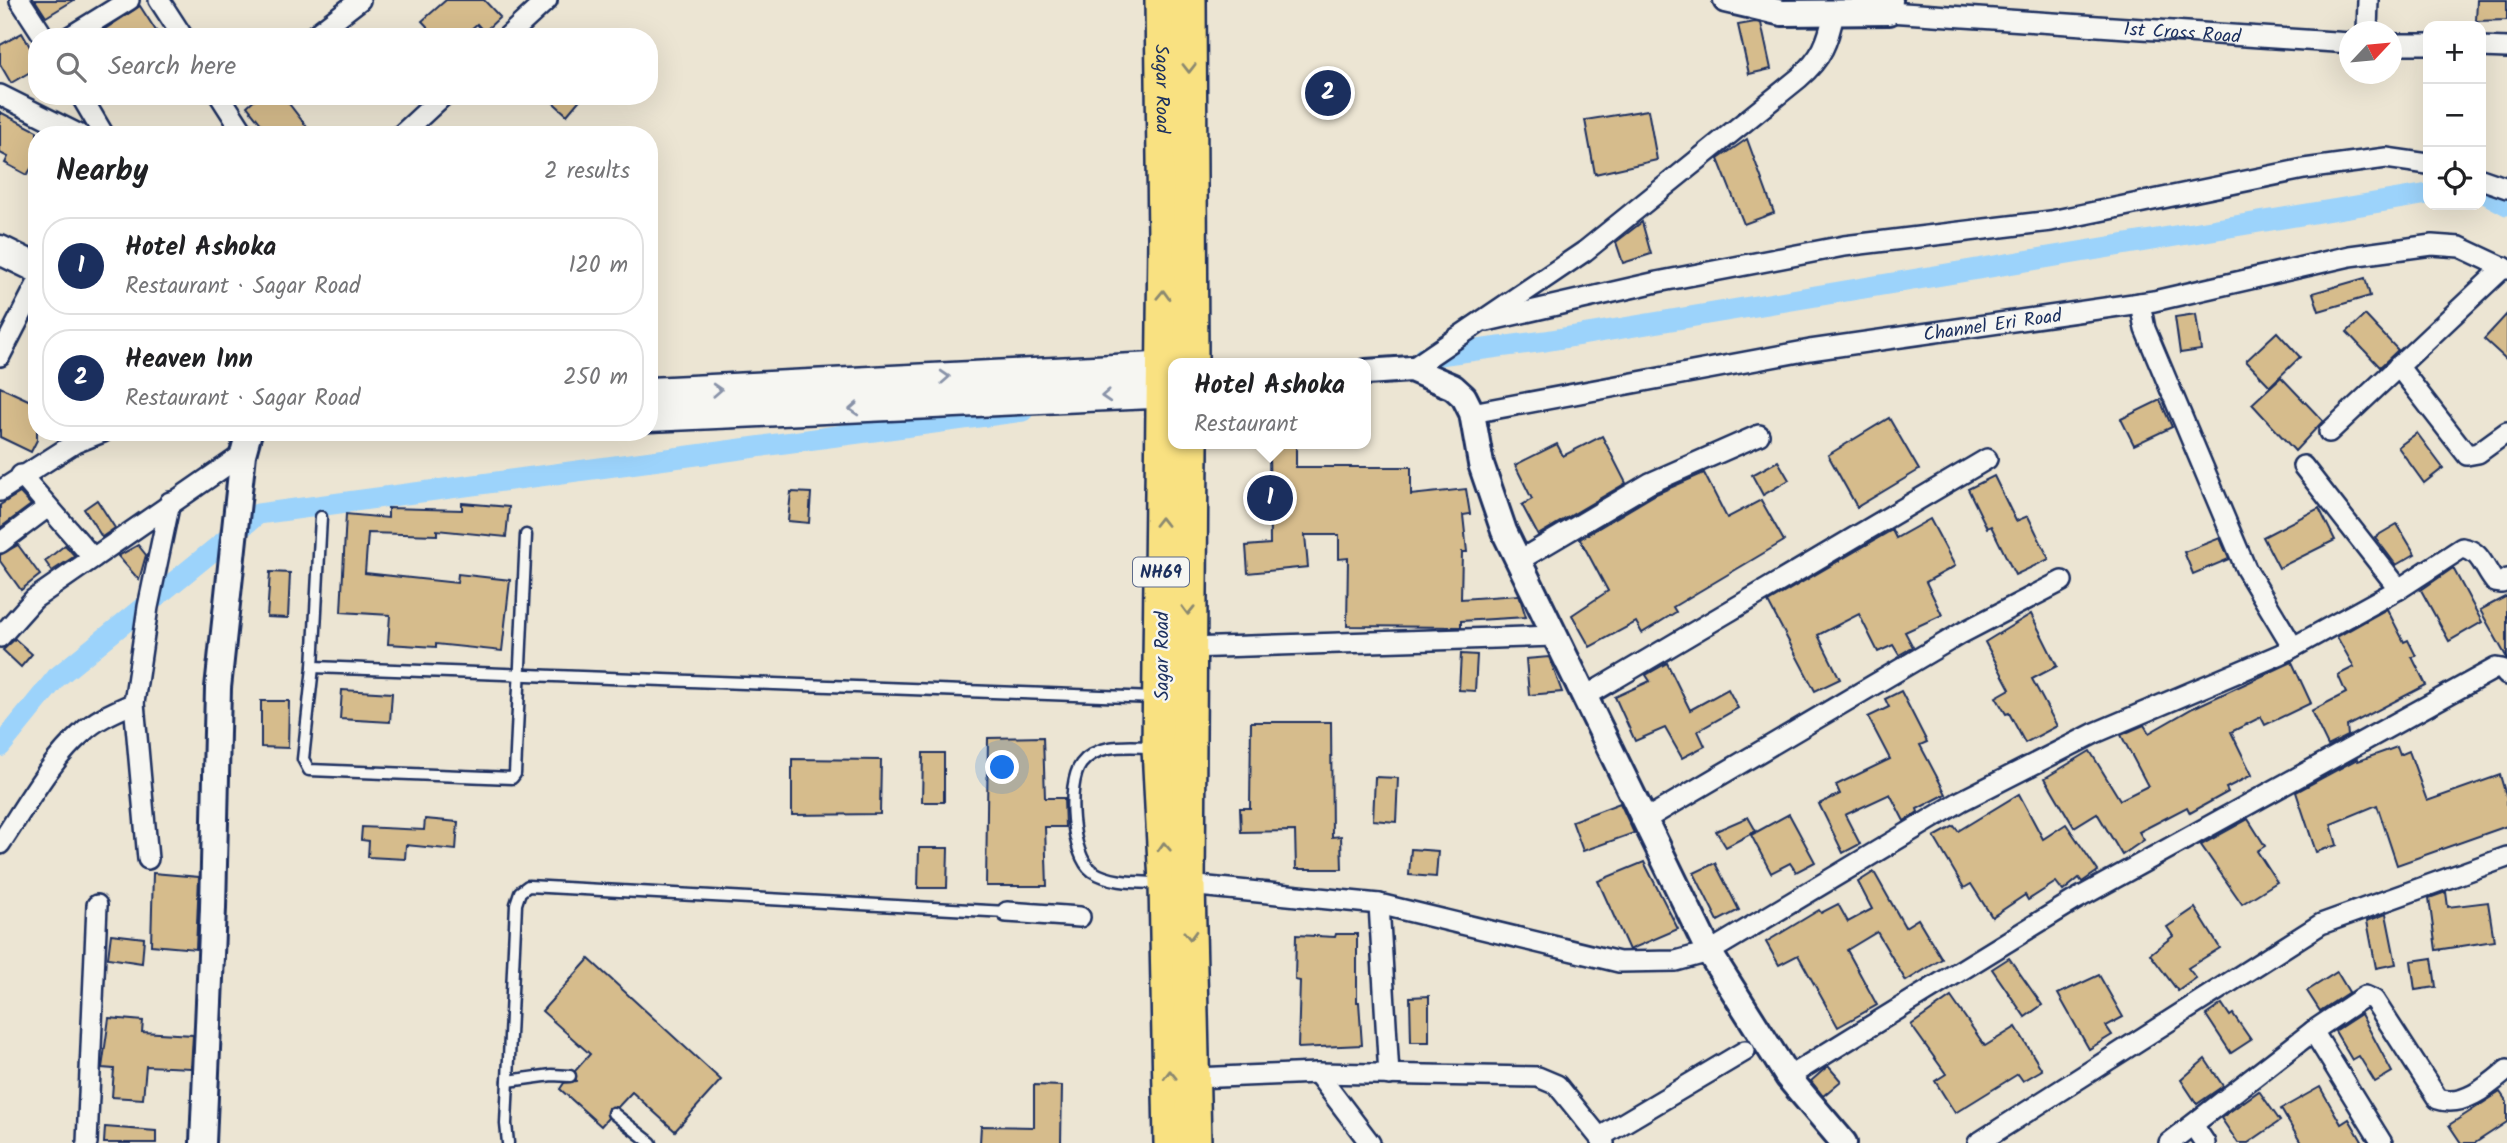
<!DOCTYPE html>
<meta charset="utf-8">
<style>
body{margin:0;font-family:Kalam,sans-serif;background:#f6f6f6;color:#202124}
.controls{position:absolute;right:21px;top:21px;display:grid;overflow:hidden;border-radius:14px;box-shadow:0 7px 28px #0002}
.controls button{width:63px;height:63px;display:grid;place-items:center;padding:0;border:0;border-bottom:2px solid #e0e0e0;background:#fff;color:#202124;font:35px sans-serif}
.compass{position:absolute;left:2339px;top:21px;width:63px;height:63px;border-radius:50%;background:#fff;box-shadow:0 7px 28px #0002;rotate:64deg}
.you{position:absolute;left:1003px;top:768px;width:24px;height:24px;margin:-18px;border:5px solid #fff;border-radius:50%;background:#1a73e8;box-shadow:0 0 0 10px #1a73e833}
.badge{display:grid;place-items:center;width:46px;height:46px;border-radius:50%;background:#1b2f5e;color:#fff;font-size:23px;font-weight:700}
.pin{position:absolute;translate:-50% -50%;border:4px solid #fff;box-shadow:0 2px 7px #0006}
.popup{position:absolute;left:1168px;top:358px;width:203px;height:91px;box-sizing:border-box;display:grid;place-content:center;border-radius:14px;background:#fff;filter:drop-shadow(0 2px 5px #0005);font-size:23px;white-space:nowrap;color:#757577}
.popup b{font-size:26px;color:#202124}
.popup::after{content:'';position:absolute;left:50%;top:100%;margin-left:-14px;border:14px solid transparent;border-top-color:#fff}
.list{margin:0;padding:0;list-style:none}
h2{display:flex;justify-content:space-between;align-items:center;height:91px;margin:0;padding:0 28px;font-size:30px}
h2 small{font-size:23px;font-weight:400;color:#757577}
.list li{display:grid;grid-template-columns:46px 1fr auto;gap:21px;align-items:center;box-sizing:border-box;height:98px;margin:0 14px 14px;padding:0 14px;border:2px solid #e0e0e0;border-radius:28px}
.list b{display:block;font-size:26px;white-space:nowrap}
.list p{margin:0;font-size:23px;white-space:nowrap;color:#757577}
.list em{font-size:23px;font-style:normal;color:#757577}
.icon{flex:none;width:38px;height:38px;fill:none;stroke:currentColor;stroke-width:2;stroke-linecap:round;stroke-linejoin:round}
.map{position:relative;flex:none;width:2507px;height:1143px;overflow:hidden}
.search{position:absolute;background:#fff;box-shadow:0 7px 28px #0002;left:28px;top:28px;width:630px;height:77px;display:flex;align-items:center;gap:18px;box-sizing:border-box;padding:0 24px;border-radius:28px;color:#757577;font-size:26px}
.panel{position:absolute;background:#fff;box-shadow:0 7px 28px #0002;left:28px;top:126px;width:630px;height:315px;border-radius:28px}
.map>svg:first-child{display:block}
.lines{fill:none;stroke-linecap:round;stroke-linejoin:round}
.canal{stroke:#9cd3fb;stroke-width:21}
.building{fill:#d6bc8c;stroke:#1b2f5e;stroke-width:2}
.service-casing{stroke:#1b2f5e;stroke-width:15}
.minor-casing{stroke:#1b2f5e;stroke-width:24}
.tertiary-casing{stroke:#1b2f5e;stroke-width:30}
.secondary-casing{stroke:#1b2f5e;stroke-width:33}
.trunk-casing{stroke:#1b2f5e;stroke-width:38}
.service{stroke:#f6f6f2;stroke-width:10}
.minor{stroke:#f6f6f2;stroke-width:19}
.tertiary{stroke:#f6f6f2;stroke-width:24}
.secondary{stroke:#f6f6f2;stroke-width:28}
.trunk{stroke:#f9e181;stroke-width:33}
.oneway{stroke:#8a8870}
.oneway2{stroke:#8892a8}
.labels{text-anchor:middle;stroke-width:5;stroke-linejoin:round;paint-order:stroke}
.shield{fill:#f6f6f2;stroke:#5d6b8a;stroke-width:2}
.shield-label{font-size:18px;font-weight:bold;fill:#1b2f5e}
.street-label{font-size:19px;fill:#1b2f5e;stroke:#f6f6f2}
</style>
<div class="map">
<svg width="2507" height="1143" viewBox="0 0 2507 1143">
<rect width="100%" height="100%" fill="#ece5d3"/>
<filter id="ink" filterUnits="userSpaceOnUse"><feTurbulence type="fractalNoise" baseFrequency=".0143" numOctaves="2"/><feDisplacementMap in="SourceGraphic" scale="14" xChannelSelector="R" yChannelSelector="G"/><feConvolveMatrix kernelMatrix="1 2 1 2 8 2 1 2 1" color-interpolation-filters="sRGB"/></filter>
<g filter="url(#ink)">
<g class="lines">
<g class="canal">
<polyline points="2481,191 2507,205"/>
<polyline points="1424,357 1545,341 2428,194"/>
<polyline points="0,747 56,678 258,514 1023,411"/>
</g>
</g>
<g class="building">
<polygon points="35,0 74,0 46,17"/>
<polygon points="446,0 484,0 500,17 484,32 477,24 462,37 437,37 422,21"/>
<polygon points="2477,0 2507,0 2507,20 2476,21"/>
<polygon points="140,6 160,37 105,37 102,31"/>
<polygon points="1755,22 1761,23 1771,69 1749,74 1738,25"/>
<polygon points="22,33 37,59 37,68 11,83 0,64 0,45"/>
<polygon points="258,96 283,96 313,135 270,135 247,106"/>
<polygon points="546,96 583,96 567,115"/>
<polygon points="1648,110 1657,160 1595,174 1585,120"/>
<polygon points="0,112 37,131 37,170 32,167 27,175 5,163 8,157 0,153"/>
<polygon points="1747,139 1774,213 1744,224 1718,159"/>
<polygon points="1642,222 1651,254 1623,263 1616,242"/>
<polygon points="2365,278 2370,296 2319,311 2313,293"/>
<polygon points="2196,314 2201,350 2180,353 2175,317"/>
<polygon points="2507,314 2507,360 2484,339"/>
<polygon points="2365,315 2398,350 2380,367 2347,332"/>
<polygon points="2277,332 2300,357 2270,386 2246,361"/>
<polygon points="2281,377 2323,421 2295,451 2252,404"/>
<polygon points="0,387 37,404 37,440 31,452 0,437"/>
<polygon points="2160,400 2172,427 2134,445 2121,419"/>
<polygon points="1889,418 1919,470 1857,507 1828,455"/>
<polygon points="2417,433 2443,468 2424,483 2398,447"/>
<polygon points="1602,436 1626,483 1538,535 1522,505 1532,499 1515,465 1557,444 1563,456"/>
<polygon points="1269,444 1296,444 1296,467 1411,467 1411,495 1466,489 1470,514 1463,515 1467,552 1462,552 1461,599 1519,595 1526,617 1461,621 1461,627 1347,626 1348,558 1339,559 1339,535 1305,535 1308,567 1248,573 1246,546 1270,544"/>
<polygon points="1778,461 1789,480 1763,495 1752,475"/>
<polygon points="1704,473 1727,518 1761,500 1784,541 1673,607 1676,612 1642,633 1636,622 1590,647 1572,615 1608,591 1580,539 1656,494"/>
<polygon points="1994,476 2016,521 2028,516 2049,559 2015,575 1991,526 1987,528 1968,489"/>
<polygon points="791,492 811,493 809,523 788,521"/>
<polygon points="20,493 31,505 0,528 0,505"/>
<polygon points="97,500 115,528 102,537 84,509"/>
<polygon points="462,503 509,507 506,537 437,530 437,535 368,533 365,573 457,583 458,574 510,580 502,651 436,644 436,647 388,644 390,615 341,612 346,514 388,518 388,508 462,510"/>
<polygon points="2319,508 2335,540 2279,568 2263,537"/>
<polygon points="1930,519 1955,566 1926,582 1942,615 1905,632 1913,647 1899,655 1893,645 1878,652 1859,614 1818,635 1840,679 1815,691 1768,602 1892,530 1896,538"/>
<polygon points="2397,524 2415,554 2396,565 2375,537"/>
<polygon points="2220,538 2229,559 2193,574 2184,552"/>
<polygon points="18,545 40,575 21,590 0,561 0,555"/>
<polygon points="65,545 75,556 52,571 45,561"/>
<polygon points="138,545 146,555 139,580 118,556"/>
<polygon points="2453,568 2482,622 2449,641 2421,590"/>
<polygon points="270,572 290,573 288,618 267,617"/>
<polygon points="2507,596 2507,658 2480,610"/>
<polygon points="2387,609 2404,642 2408,640 2416,656 2412,657 2426,685 2347,726 2348,736 2328,746 2311,711 2346,693 2338,675 2354,667 2337,637"/>
<polygon points="2031,614 2057,666 2032,679 2057,726 2025,743 2009,713 2006,714 1996,697 2010,689 1985,642"/>
<polygon points="15,639 32,654 21,667 3,650"/>
<polygon points="1461,654 1477,655 1475,691 1459,690"/>
<polygon points="1549,657 1562,692 1529,695 1526,659"/>
<polygon points="2292,662 2311,703 2265,725 2261,717 2231,732 2252,775 2226,788 2228,792 2190,813 2187,807 2139,832 2144,840 2122,855 2097,813 2074,827 2045,778 2090,751 2120,800 2148,786 2121,735 2144,725 2149,733 2193,708"/>
<polygon points="1667,663 1690,710 1728,689 1738,708 1698,731 1705,746 1682,758 1665,728 1635,741 1615,697 1650,681 1646,675"/>
<polygon points="342,690 392,693 390,722 340,719"/>
<polygon points="1901,691 1927,742 1920,745 1946,794 1917,809 1918,812 1904,821 1890,794 1845,815 1860,844 1843,853 1819,804 1840,794 1836,785 1890,759 1868,717 1889,707 1885,699"/>
<polygon points="261,701 289,701 288,748 261,747"/>
<polygon points="1251,722 1331,722 1332,837 1341,836 1342,869 1296,869 1295,831 1241,832 1240,808 1250,808"/>
<polygon points="1043,737 1045,798 1064,798 1065,827 1045,827 1047,886 986,886 988,738"/>
<polygon points="2397,747 2400,755 2409,751 2427,801 2500,775 2507,799 2507,826 2397,865 2377,805 2331,824 2337,845 2316,852 2296,792 2357,759 2358,761"/>
<polygon points="923,753 944,753 944,802 922,802"/>
<polygon points="792,759 881,760 880,814 792,815"/>
<polygon points="1375,777 1398,778 1396,822 1373,820"/>
<polygon points="2019,794 2043,839 2066,824 2098,871 2082,882 2079,878 2063,891 2056,882 2028,900 2025,895 1992,917 1971,884 1964,888 1934,837 1954,826 1958,831"/>
<polygon points="1620,803 1634,833 1583,851 1572,821"/>
<polygon points="1789,814 1815,862 1796,872 1790,863 1771,873 1751,835"/>
<polygon points="1748,817 1756,831 1726,847 1716,831"/>
<polygon points="425,819 458,822 456,850 406,845 405,859 368,857 369,841 361,840 362,827 424,830"/>
<polygon points="2248,819 2265,846 2257,851 2277,882 2242,904 2201,845"/>
<polygon points="919,848 948,848 947,888 918,888"/>
<polygon points="1411,849 1438,851 1436,877 1409,875"/>
<polygon points="1644,862 1678,929 1629,950 1598,881"/>
<polygon points="1715,863 1739,910 1718,921 1694,873"/>
<polygon points="1874,872 1905,927 1918,919 1942,959 1906,981 1877,932 1847,950 1877,1005 1838,1027 1798,955 1779,965 1766,942 1819,910 1821,913 1838,904 1848,922 1872,909 1858,882"/>
<polygon points="153,873 199,877 196,949 151,945"/>
<polygon points="2446,892 2448,907 2488,902 2494,941 2436,950 2429,898"/>
<polygon points="2195,908 2220,948 2188,968 2196,978 2178,991 2150,954 2173,936 2167,927"/>
<polygon points="2386,914 2396,964 2376,968 2367,921"/>
<polygon points="111,934 144,938 142,963 108,958"/>
<polygon points="1336,934 1357,934 1357,1002 1359,1002 1362,1045 1298,1048 1300,981 1295,980 1296,935 1335,937"/>
<polygon points="2009,958 2042,1005 2025,1017 1992,969"/>
<polygon points="2432,958 2436,987 2415,990 2411,961"/>
<polygon points="589,959 721,1080 675,1131 632,1092 618,1107 608,1108 608,1118 601,1126 560,1089 564,1083 576,1081 575,1071 590,1054 542,1011"/>
<polygon points="2337,972 2349,992 2320,1011 2307,991"/>
<polygon points="2099,975 2123,1017 2106,1026 2112,1035 2089,1049 2058,994"/>
<polygon points="1429,996 1429,1042 1411,1042 1410,997"/>
<polygon points="1951,997 1985,1046 2016,1027 2042,1070 2023,1081 2018,1074 1955,1113 1935,1081 1946,1074 1911,1025"/>
<polygon points="2222,1004 2230,1016 2233,1014 2251,1040 2231,1053 2206,1015"/>
<polygon points="2361,1014 2392,1072 2375,1082 2359,1056 2352,1060 2335,1031"/>
<polygon points="109,1018 143,1021 142,1032 193,1035 191,1068 146,1066 143,1099 112,1097 114,1069 102,1068"/>
<polygon points="2205,1059 2223,1086 2197,1104 2181,1080"/>
<polygon points="1828,1066 1841,1081 1823,1096 1811,1081"/>
<polygon points="1034,1085 1062,1086 1061,1143 980,1143 981,1126 1034,1127"/>
<polygon points="2320,1087 2341,1124 2349,1119 2363,1143 2301,1143 2281,1109"/>
<polygon points="2259,1091 2280,1121 2248,1143 2238,1143 2221,1118"/>
<polygon points="2500,1092 2507,1102 2507,1122 2475,1143 2461,1143 2449,1125"/>
<polygon points="105,1127 156,1131 156,1143 104,1143"/>
</g>
<g class="lines">
<defs>
<g id="service">
<polyline points="321,517 313,667 303,759 309,770 512,778 515,774 526,535"/>
<polyline points="313,667 1155,698"/>
<path d="M 1153,747 C 1129,747 1098,742 1081,764 C 1066,784 1071,856 1092,871 C 1112,884 1139,882 1161,883"/>
<polyline points="508,1081 552,1075 570,1076"/>
<polyline points="613,1113 651,1143"/>
<polyline points="508,1143 506,1124 516,904 520,892 528,886 1007,912"/>
</g>
<g id="minor">
<polyline points="20,0 44,37"/>
<polyline points="159,0 183,37"/>
<path id="s1" d="M 1889,12 L 2350,43"/>
<polyline points="2367,32 2368,0"/>
<polyline points="69,37 129,0"/>
<polyline points="312,37 360,0"/>
<polyline points="507,37 547,0"/>
<polyline points="2392,44 2428,44"/>
<polyline points="2481,47 2507,48"/>
<polyline points="0,95 80,135"/>
<polyline points="81,96 104,135"/>
<polyline points="220,96 245,135"/>
<polyline points="401,135 443,96"/>
<polyline points="2481,179 2507,188"/>
<polyline points="2140,303 2145,329 2246,569 2293,647"/>
<polyline points="1487,321 1657,282 1844,246 2051,221 2304,169 2386,158 2428,164"/>
<polyline points="0,356 37,284"/>
<polyline points="2398,366 2467,455 2478,453 2507,432"/>
<path d="M 1411,369 L 1585,251 L 1799,78 C 1822,58 1828,42 1834,13"/>
<path id="s2" d="M 1472,413 L 1810,350 L 2154,301 L 2350,256 L 2432,245 L 2460,247 L 2507,269"/>
<polyline points="2329,432 2504,267"/>
<polyline points="2303,466 2399,589"/>
<polyline points="21,475 93,558"/>
<polyline points="0,491 75,443 103,432"/>
<polyline points="0,543 48,507"/>
<polyline points="1518,561 1650,483 1759,435"/>
<polyline points="0,637 34,599 243,454"/>
<polyline points="1187,648 1555,636"/>
<polyline points="1586,696 1987,459"/>
<polyline points="1646,819 1960,634 2062,581"/>
<path d="M 0,844 C 25,807 48,763 82,733 C 96,719 116,711 134,703"/>
<polyline points="148,859 134,703 148,607 170,502"/>
<path d="M 1188,885 L 1379,904 L 1619,962 L 1676,961 L 1709,952 L 1961,801 L 2095,733 L 2281,654 L 2399,589 L 2462,548 C 2482,551 2483,568 2495,582 L 2502,583 L 2507,579"/>
<polyline points="1379,904 1389,1075"/>
<polyline points="1007,912 1080,917"/>
<polyline points="2313,1031 2382,1143"/>
<polyline points="1317,1073 1370,1143"/>
<polyline points="1788,1077 2075,900 2496,668 2502,669 2507,675"/>
<polyline points="1194,1078 1317,1073 1538,1077 1557,1085 1604,1143"/>
<polyline points="2193,1125 2205,1143"/>
<polyline points="1600,1137 1745,1051"/>
<polyline points="87,1143 97,905"/>
<polyline points="1978,1143 2321,924 2507,857"/>
<path d="M 2169,1143 L 2313,1031 L 2365,996 L 2374,1000 L 2438,1099 C 2463,1108 2488,1086 2507,1070"/>
</g>
<g id="tertiary">
<polyline points="1726,0 1782,13 1889,12 1890,0"/>
<polyline points="1366,372 1411,369 1453,387 1464,397 1472,413 1481,464 1504,531 1709,952 1788,1077 1844,1143"/>
<polyline points="203,1143 213,908 218,688 243,454 249,432"/>
</g>
<g id="secondary">
<polyline points="0,250 37,268"/>
<polyline points="649,392 1174,366"/>
<polyline points="649,417 1174,393"/>
</g>
<g id="trunk">
<path id="s3" d="M 1162,0 L 1165,238 L 1159,748 L 1166,883 L 1171,1143"/>
<polyline points="1189,0 1191,363"/>
<polyline points="1191,444 1188,885 1194,1143"/>
</g>
</defs>
<use href="#service" class="service-casing"/>
<use href="#minor" class="minor-casing"/>
<use href="#tertiary" class="tertiary-casing"/>
<use href="#secondary" class="secondary-casing"/>
<use href="#trunk" class="trunk-casing"/>
<use href="#service" class="service"/>
<use href="#minor" class="minor"/>
<use href="#tertiary" class="tertiary"/>
<use href="#secondary" class="secondary"/>
<use href="#trunk" class="trunk"/>
</g>
<defs><path id="oneway-chevron" d="M-2-3.5L2.5 0L-2 3.5" fill="none" stroke-width="1.6" stroke-linecap="round" stroke-linejoin="round" transform="scale(1.75)"/></defs>
<g class="oneway">
<use href="#oneway-chevron" transform="translate(1189 68) rotate(90)"/>
<use href="#oneway-chevron" transform="translate(1163 295) rotate(-88)"/>
<use href="#oneway-chevron" transform="translate(1161 522) rotate(-90)"/>
<use href="#oneway-chevron" transform="translate(1188 610) rotate(91)"/>
<use href="#oneway-chevron" transform="translate(1164 847) rotate(-93)"/>
<use href="#oneway-chevron" transform="translate(1190 935) rotate(88)"/>
<use href="#oneway-chevron" transform="translate(1170 1075) rotate(-91)"/>
</g>
<g class="oneway2">
<use href="#oneway-chevron" transform="translate(945 377) rotate(-3)"/>
<use href="#oneway-chevron" transform="translate(717 390) rotate(-3)"/>
<use href="#oneway-chevron" transform="translate(1106 396) rotate(177)"/>
<use href="#oneway-chevron" transform="translate(854 409) rotate(177)"/>
</g>
</g>
<g class="labels">
<rect class="shield" x="1133" y="557.5" width="56" height="29" rx="5"/>
<g class="shield-label">
<text x="1161" y="578">NH69</text>
</g>
<g class="street-label">
<text dy="7" stroke="none"><textPath href="#s1" startOffset="294">1st Cross Road</textPath></text>
<text dy="7" stroke="none"><textPath href="#s3" startOffset="89">Sagar Road</textPath></text>
<text dy="7" stroke="none"><textPath href="#s2" startOffset="528">Channel Eri Road</textPath></text>
<text transform="translate(1161 656) rotate(-90)" y="7">Sagar Road</text>
</g>
</g>
</svg>
<div class="controls">
<button>+</button>
<button>−</button>
<button><svg class="icon" aria-label="locate" viewBox="0 0 24 24"><circle cx="12" cy="12" r="6"/><path d="M12 2v4M12 18v4M2 12h4M18 12h4"/></svg></button>
</div>
<svg class="compass" viewBox="-18 -18 36 36"><path d="M0-13l5 13h-10z" fill="#e53935"/><path d="M0 13l5-13h-10z" fill="#757577"/></svg>
<div class="you"></div>
<div class="pin badge" style="left:1270px;top:498px">1</div>
<div class="popup"><b>Hotel Ashoka</b>Restaurant</div>
<div class="pin badge" style="left:1328px;top:93px">2</div>
<div class="search"><svg class="icon" aria-label="search" viewBox="0 0 24 24"><circle cx="10" cy="10" r="6"/><path d="M15 15l6 6"/></svg>Search here</div>
<section class="panel">
<h2>Nearby<small>2 results</small></h2>
<ul class="list">
<li><span class="badge">1</span><div><b>Hotel Ashoka</b><p>Restaurant · Sagar Road</p></div><em>120 m</em></li>
<li><span class="badge">2</span><div><b>Heaven Inn</b><p>Restaurant · Sagar Road</p></div><em>250 m</em></li>
</ul>
</section>
</div>
